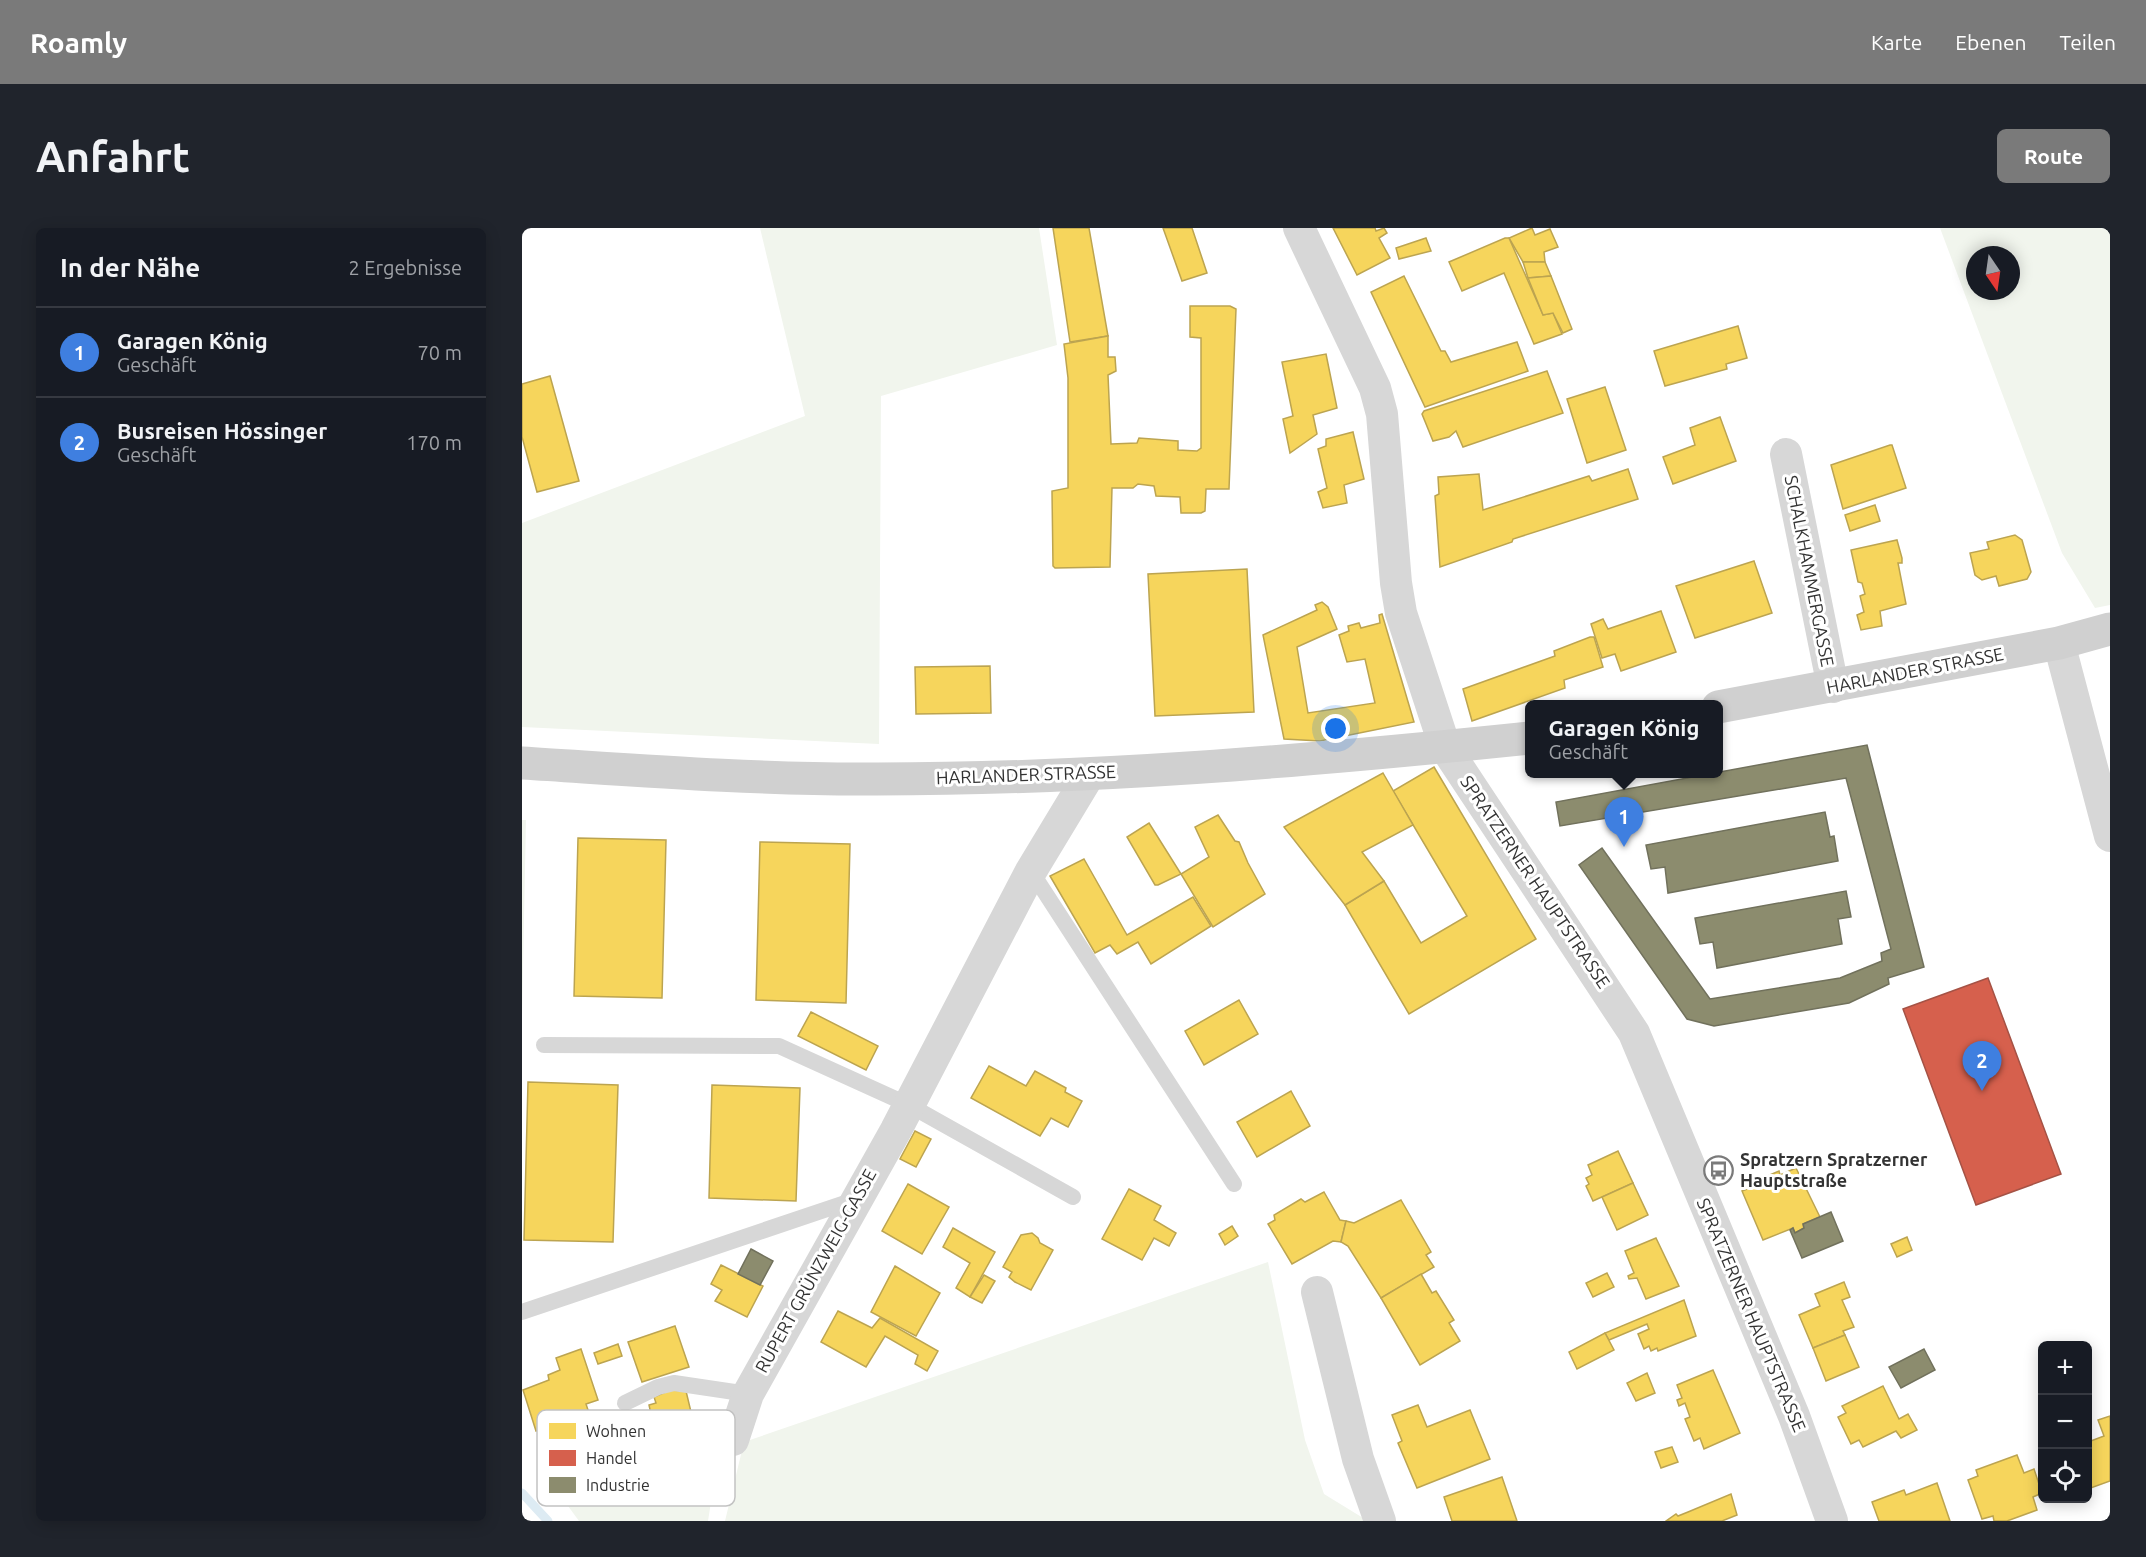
<!DOCTYPE html>
<html lang="de">
<meta charset="utf-8">
<style>
body{margin:0;font-family:Ubuntu,sans-serif;background:#20242c;color:#f1f3f6}
.controls{position:absolute;right:18px;bottom:18px;display:grid;overflow:hidden;border-radius:9px;box-shadow:0 3px 15px #0003}
.controls button{width:54px;height:54px;display:grid;place-items:center;padding:0;border:0;border-bottom:2px solid #363941;background:#171b24;color:#f1f3f6;font:30px sans-serif}
.compass{position:absolute;left:1444px;top:18px;width:54px;height:54px;border-radius:50%;background:#171b24;box-shadow:0 3px 15px #0003;rotate:167deg}
.you{position:absolute;left:814px;top:501px;width:21px;height:21px;margin:-15px;border:4px solid #fff;border-radius:50%;background:#1a73e8;box-shadow:0 0 0 9px #1a73e833}
.badge{display:grid;place-items:center;width:39px;height:39px;border-radius:50%;background:#7a7a7a;color:#fff;font-size:20px;font-weight:700}
.pin{position:absolute;translate:-50% -50px;filter:drop-shadow(0 2px 3px #0008)}
.pin::after{content:'';position:absolute;top:32px;width:21px;height:18px;background:inherit;clip-path:polygon(0 0,100% 0,50% 100%)}
.popup{position:absolute;left:1003px;top:472px;width:198px;height:78px;box-sizing:border-box;display:grid;place-content:center;border-radius:9px;background:#171b24;filter:drop-shadow(0 2px 4px #0005);font-size:20px;white-space:nowrap;color:#9ea1a6}
.popup b{font-size:22px;color:#f1f3f6}
.popup::after{content:'';position:absolute;left:50%;top:100%;margin-left:-12px;border:12px solid transparent;border-top-color:#171b24}
.list{margin:0;padding:0;list-style:none}
h2{display:flex;justify-content:space-between;align-items:center;height:78px;margin:0;padding:0 24px;font-size:26px}
h2 small{font-size:20px;font-weight:400;color:#9ea1a6}
.list li{display:grid;grid-template-columns:39px 1fr auto;gap:18px;align-items:center;box-sizing:border-box;height:90px;padding:0 24px;border-top:2px solid #363941}
.list b{display:block;font-size:22px;white-space:nowrap}
.list p{margin:0;font-size:20px;white-space:nowrap;color:#9ea1a6}
.list em{font-size:20px;font-style:normal;color:#9ea1a6}
.icon{flex:none;width:33px;height:33px;fill:none;stroke:currentColor;stroke-width:2;stroke-linecap:round;stroke-linejoin:round}
.map{position:relative;flex:none;width:1588px;height:1293px;overflow:hidden;border-radius:9px}
header{display:flex;align-items:center;gap:36px;box-sizing:border-box;height:84px;padding:0 30px;background:#7a7a7a;color:#fff}
header strong{font-size:28px}
nav{display:flex;gap:33px;margin-inline-start:auto;font-size:21px}
.intro{display:flex;align-items:center;justify-content:space-between;box-sizing:border-box;height:144px;padding:0 36px}
h1{margin:0;font-size:42px}
.button{padding:15px 27px;border-radius:9px;background:#7a7a7a;color:#fff;font-size:21px;font-weight:700}
main{display:flex;gap:36px;padding:0 36px}
aside{flex:1;background:#171b24;border-radius:9px;box-shadow:0 3px 15px #0003}
.map>svg:first-child{display:block}
.green{fill:#f1f5ed;fill-rule:evenodd}
.homes{fill:#f6d55c;stroke:#bca450;stroke-width:1.5}
.shops{fill:#d6604d;stroke:#a55245;stroke-width:1.5}
.industry{fill:#8c8c6e;stroke:#71715c;stroke-width:1.5}
.lines{fill:none;stroke-linecap:round;stroke-linejoin:round}
.stream{stroke:#ddebf3;stroke-width:9}
.lane{stroke:#d7d7d7;stroke-width:16}
.street{stroke:#d7d7d7;stroke-width:32}
.secondary{stroke:#d0d0d0;stroke-width:33}
.labels{text-anchor:middle;stroke-width:6;stroke-linejoin:round;paint-order:stroke}
.street-label{font-size:18px;fill:#333;stroke:#fff}
.poi-label{font-size:18px;font-weight:bold;fill:#333;stroke:#fff;text-anchor:start}
.key{fill:#fff;stroke:#c2c2c2;stroke-width:1.5}
.key-label{font-size:16px;fill:#333}
</style>
<header>
<strong>Roamly</strong>
<nav><a>Karte</a><a>Ebenen</a><a>Teilen</a></nav>
</header>
<div class="intro"><h1>Anfahrt</h1><a class="button">Route</a></div>
<main>
<aside>
<h2>In der Nähe<small>2 Ergebnisse</small></h2>
<ul class="list">
<li><span class="badge" style="background:#3f7fe0">1</span><div><b>Garagen König</b><p>Geschäft</p></div><em>70 m</em></li>
<li><span class="badge" style="background:#3f7fe0">2</span><div><b>Busreisen Hössinger</b><p>Geschäft</p></div><em>170 m</em></li>
</ul>
</aside>
<div class="map">
<svg width="1588" height="1293" viewBox="0 0 1588 1293">
<rect width="100%" height="100%" fill="#fff"/>
<g class="green">
<polygon points="238,0 517,0 535,117 359,168 357,516 0,499 0,295 283,188"/>
<path d="M 1418,0 L 1588,0 L 1588,377 L 1573,380 L 1540,325 ZM 1453,27 L 1489,27 L 1489,63 L 1453,63 Z"/>
<polygon points="0,592 4,592 0,790"/>
<polygon points="746,1034 783,1212 802,1266 846,1293 203,1293 222,1214"/>
<polygon points="197,1223 186,1293 57,1293 46,1278"/>
</g>
<g class="homes">
<polygon points="531,0 567,0 586,108 548,114"/>
<polygon points="641,0 670,0 685,45 660,53"/>
<polygon points="811,0 853,0 854,3 862,0 865,5 857,10 868,30 835,47"/>
<polygon points="1010,0 1013,7 1028,1 1036,19 1022,24 1023,34 1001,34 987,10"/>
<polygon points="904,10 909,23 877,31 874,20"/>
<polygon points="983,10 987,10 1021,87 1031,85 1040,106 1012,116 982,45 940,63 927,34"/>
<polygon points="1001,34 1023,34 1029,48 1006,50"/>
<polygon points="882,48 919,123 923,123 929,134 995,114 1006,143 903,179 849,64"/>
<polygon points="1029,48 1050,101 1041,105 1031,85 1021,87 1006,50"/>
<polygon points="668,78 708,78 714,81 707,261 684,261 683,283 679,285 659,285 658,269 634,268 632,258 616,256 611,260 590,260 588,339 533,340 531,338 530,263 546,260 546,150 542,116 586,108 586,129 593,129 594,143 586,147 589,216 615,215 617,210 656,213 656,222 675,223 679,220 679,110 668,109"/>
<polygon points="1216,98 1225,130 1204,136 1205,141 1143,158 1132,123"/>
<polygon points="804,126 815,180 791,187 795,206 768,225 761,191 771,188 760,134"/>
<polygon points="1025,143 1041,185 941,219 934,203 927,209 911,213 900,186 902,183"/>
<polygon points="28,148 57,253 15,264 0,209 0,156"/>
<polygon points="1083,159 1104,222 1065,235 1045,171"/>
<polygon points="1198,189 1214,233 1151,256 1141,229 1173,217 1168,200"/>
<polygon points="831,204 842,251 822,257 825,275 801,280 796,264 805,260 796,221 804,218 804,211"/>
<polygon points="1368,217 1370,217 1384,260 1321,281 1309,237"/>
<polygon points="1106,241 1116,271 991,311 990,314 918,339 913,268 917,266 916,249 957,246 961,282 1067,248 1070,253"/>
<polygon points="1353,277 1358,293 1328,303 1323,287"/>
<polygon points="1493,307 1500,312 1509,344 1505,351 1477,358 1474,348 1460,352 1453,347 1448,325 1467,321 1465,314"/>
<polygon points="1375,312 1380,330 1380,335 1376,335 1384,376 1358,383 1360,398 1339,402 1335,387 1342,384 1338,368 1343,366 1340,355 1336,354 1329,322"/>
<polygon points="1232,333 1250,385 1173,410 1154,358"/>
<polygon points="725,341 732,484 633,488 626,346"/>
<polygon points="800,374 806,379 815,401 775,419 786,485 853,475 843,431 825,434 817,407 827,403 826,398 837,395 839,400 858,395 857,387 860,386 892,494 798,513 762,511 741,407 795,382 793,377"/>
<polygon points="1139,383 1154,424 1099,443 1093,426 1080,430 1069,396 1081,391 1086,401"/>
<polygon points="1068,409 1072,409 1081,439 1042,452 1043,460 950,493 941,461 1033,428 1032,423"/>
<polygon points="468,438 469,485 394,486 393,439"/>
<polygon points="912,539 1014,711 887,786 823,677 862,653 899,715 945,688 871,563"/>
<polygon points="861,545 891,597 840,624 862,653 823,677 762,599"/>
<polygon points="696,587 713,613 717,614 726,635 743,666 691,699 659,646 687,629 673,599"/>
<polygon points="627,595 659,646 636,657 633,657 605,609"/>
<polygon points="56,610 144,612 140,770 52,768"/>
<polygon points="238,614 328,616 324,775 234,772"/>
<polygon points="562,631 605,707 671,669 689,698 629,736 616,714 595,726 588,717 573,725 528,648"/>
<polygon points="717,772 736,806 682,837 663,803"/>
<polygon points="289,784 356,818 344,842 276,808"/>
<polygon points="467,838 504,858 513,843 544,860 543,864 560,873 546,899 529,890 518,908 449,870"/>
<polygon points="6,854 96,857 91,1014 2,1012"/>
<polygon points="190,857 278,860 274,973 187,970"/>
<polygon points="769,863 788,898 735,929 715,894"/>
<polygon points="393,903 409,911 394,939 378,931"/>
<polygon points="1096,923 1111,955 1071,973 1064,958 1067,956 1064,950 1070,947 1066,937"/>
<polygon points="1274,940 1298,989 1281,996 1282,1000 1273,1005 1271,1000 1241,1012 1220,963 1238,956 1236,952 1257,943 1258,947"/>
<polygon points="1111,955 1126,987 1095,1002 1080,969"/>
<polygon points="386,956 427,979 400,1026 360,1003"/>
<polygon points="607,961 639,978 632,992 654,1005 647,1018 632,1010 620,1032 580,1011"/>
<polygon points="802,964 818,992 824,993 819,1014 811,1013 770,1036 746,996 753,992 752,987 779,971 783,974"/>
<polygon points="879,972 909,1024 904,1027 912,1039 859,1070 826,1018 819,1014 824,993 832,995"/>
<polygon points="710,998 716,1008 703,1017 697,1006"/>
<polygon points="431,1000 473,1024 448,1069 434,1060 448,1035 421,1019"/>
<polygon points="510,1005 516,1010 518,1015 531,1022 509,1062 493,1054 487,1049 490,1044 481,1039 499,1007"/>
<polygon points="1385,1009 1390,1022 1375,1029 1369,1016"/>
<polygon points="1134,1010 1157,1058 1124,1071 1115,1050 1107,1051 1106,1048 1112,1045 1103,1023"/>
<polygon points="199,1037 241,1058 225,1089 193,1073 200,1062 189,1056"/>
<polygon points="373,1038 418,1065 394,1108 349,1084"/>
<polygon points="1085,1045 1092,1059 1071,1069 1064,1055"/>
<polygon points="899,1046 910,1065 914,1063 932,1092 927,1095 938,1113 898,1137 859,1070"/>
<polygon points="462,1047 473,1053 460,1075 448,1069"/>
<polygon points="1322,1054 1328,1069 1320,1072 1332,1099 1321,1103 1323,1107 1291,1120 1277,1087 1298,1078 1293,1066"/>
<polygon points="1162,1072 1174,1108 1136,1123 1135,1120 1129,1123 1127,1118 1122,1121 1116,1106 1127,1101 1125,1096 1087,1112 1083,1105"/>
<polygon points="316,1083 350,1100 358,1090 416,1123 405,1143 393,1136 396,1127 363,1108 344,1139 299,1114"/>
<polygon points="153,1098 167,1139 120,1154 106,1114"/>
<polygon points="1083,1105 1092,1122 1055,1141 1047,1124"/>
<polygon points="1323,1107 1337,1139 1304,1153 1291,1120"/>
<polygon points="96,1116 100,1128 76,1136 72,1125"/>
<polygon points="59,1121 76,1172 64,1176 67,1185 14,1203 1,1162 27,1152 26,1147 38,1142 34,1130"/>
<polygon points="1191,1142 1218,1205 1182,1221 1178,1210 1172,1213 1163,1191 1168,1189 1163,1175 1157,1178 1155,1172 1160,1170 1155,1157"/>
<polygon points="1125,1145 1133,1165 1114,1173 1105,1155"/>
<polygon points="1361,1158 1377,1191 1386,1186 1395,1202 1379,1210 1374,1203 1341,1219 1337,1212 1329,1216 1316,1189 1324,1185 1320,1178"/>
<polygon points="148,1162 164,1163 175,1209 172,1210 175,1224 126,1235 115,1199 131,1195 127,1177 134,1175 132,1169"/>
<polygon points="896,1177 905,1199 948,1182 968,1231 895,1260 876,1215 880,1213 870,1187"/>
<polygon points="1588,1188 1588,1253 1566,1261 1566,1214 1582,1208 1576,1192"/>
<polygon points="1150,1219 1156,1234 1139,1240 1133,1224"/>
<polygon points="1495,1227 1502,1245 1512,1241 1520,1265 1511,1269 1515,1282 1485,1293 1472,1293 1471,1288 1460,1291 1446,1252 1456,1248 1454,1242"/>
<polygon points="980,1249 995,1293 930,1293 922,1269"/>
<polygon points="1415,1255 1428,1293 1357,1293 1350,1274 1382,1262 1384,1267"/>
<polygon points="1209,1266 1215,1287 1200,1293 1144,1293 1154,1286 1156,1288 1166,1284"/>
</g>
<polygon class="shops" points="1466,750 1539,946 1454,977 1381,781"/>
<g class="industry">
<polygon points="1345,517 1402,739 1366,750 1367,756 1327,775 1192,798 1165,791 1057,637 1080,620 1188,771 1318,750 1360,733 1359,725 1369,721 1324,550 1038,598 1034,574"/>
<polygon points="1303,584 1308,609 1312,608 1316,633 1146,665 1143,639 1129,641 1124,617"/>
<polygon points="1324,663 1329,689 1316,691 1320,716 1195,740 1191,714 1178,716 1173,690"/>
<polygon points="1309,984 1321,1013 1280,1030 1268,1002 1271,1000 1273,1005 1282,1000 1281,996"/>
<polygon points="229,1021 251,1033 238,1057 216,1046"/>
<polygon points="1402,1121 1413,1142 1379,1160 1367,1139"/>
</g>
<g class="lines">
<polyline class="stream" points="0,1265 26,1293"/>
<g class="lane">
<polyline points="509,643 712,956"/>
<polyline points="22,817 257,818 387,877 551,969"/>
<polyline points="0,1084 332,972"/>
<polyline points="103,1175 136,1159 152,1155 226,1166"/>
</g>
<g class="street">
<polyline points="777,0 853,160 860,186 874,355 879,385 923,519 1112,805 1272,1188 1310,1293"/>
<polyline points="1264,226 1311,459"/>
<polyline points="1537,415 1588,608"/>
<polyline points="795,1064 836,1231 858,1293"/>
<polyline points="211,1212 226,1166 374,902 509,643 567,547"/>
</g>
<g class="secondary">
<polyline points="1196,479 1537,415 1588,401"/>
<path d="M 0,535 C 113,542 226,551 339,551 C 562,552 786,533 1008,510"/>
</g>
</g>
<defs>
<symbol id="bus-ring" viewBox="-11 -11 22 22"><circle r="9.5" fill="#fff" stroke="#7a7a7a" stroke-width="1.5"/><path d="M-5-6H5V4H4V6H2V4H-2V6H-4V4H-5ZM-3.5-4V0h7V-4ZM-3.5 1.2v1.5H-2V1.2ZM2 1.2v1.5H3.5V1.2Z" fill="#7a7a7a"/></symbol>
</defs>
<g fill-rule="evenodd">
<use href="#bus-ring" x="1180" y="926" width="33" height="33"/>
</g>
<g class="labels">
<g class="street-label">
<text transform="translate(1287 343) rotate(79)" y="6">SCHALKHAMMERGASSE</text>
<text transform="translate(1393 443) rotate(-11)" y="6">HARLANDER STRASSE</text>
<text transform="translate(504 547) rotate(-2)" y="6">HARLANDER STRASSE</text>
<text transform="translate(1013 654) rotate(56)" y="6">SPRATZERNER HAUPTSTRASSE</text>
<text transform="translate(294 1043) rotate(-61)" y="6">RUPERT GRÜNZWEIG-GASSE</text>
<text transform="translate(1229 1087) rotate(67)" y="6">SPRATZERNER HAUPTSTRASSE</text>
</g>
<g class="poi-label">
<text x="1218" y="938">Spratzern Spratzerner<tspan x="1218" dy="21">Hauptstraße</tspan></text>
</g>
</g>
<rect x="15" y="1182" width="198" height="96" rx="9" class="key"/>
<rect x="27" y="1195" width="27" height="16" fill="#f6d55c"/>
<rect x="27" y="1222" width="27" height="16" fill="#d6604d"/>
<rect x="27" y="1249" width="27" height="16" fill="#8c8c6e"/>
<g class="key-label">
<text x="64" y="1209">Wohnen</text>
<text x="64" y="1236">Handel</text>
<text x="64" y="1263">Industrie</text>
</g>
</svg>
<div class="controls">
<button>+</button>
<button>−</button>
<button><svg class="icon" aria-label="locate" viewBox="0 0 24 24"><circle cx="12" cy="12" r="6"/><path d="M12 2v4M12 18v4M2 12h4M18 12h4"/></svg></button>
</div>
<svg class="compass" viewBox="-18 -18 36 36"><path d="M0-13l5 13h-10z" fill="#e53935"/><path d="M0 13l5-13h-10z" fill="#9ea1a6"/></svg>
<div class="you"></div>
<div class="pin badge" style="left:1102px;top:619px;background:#3f7fe0">1</div>
<div class="popup"><b>Garagen König</b>Geschäft</div>
<div class="pin badge" style="left:1460px;top:863px;background:#3f7fe0">2</div>
</div>
</main>
